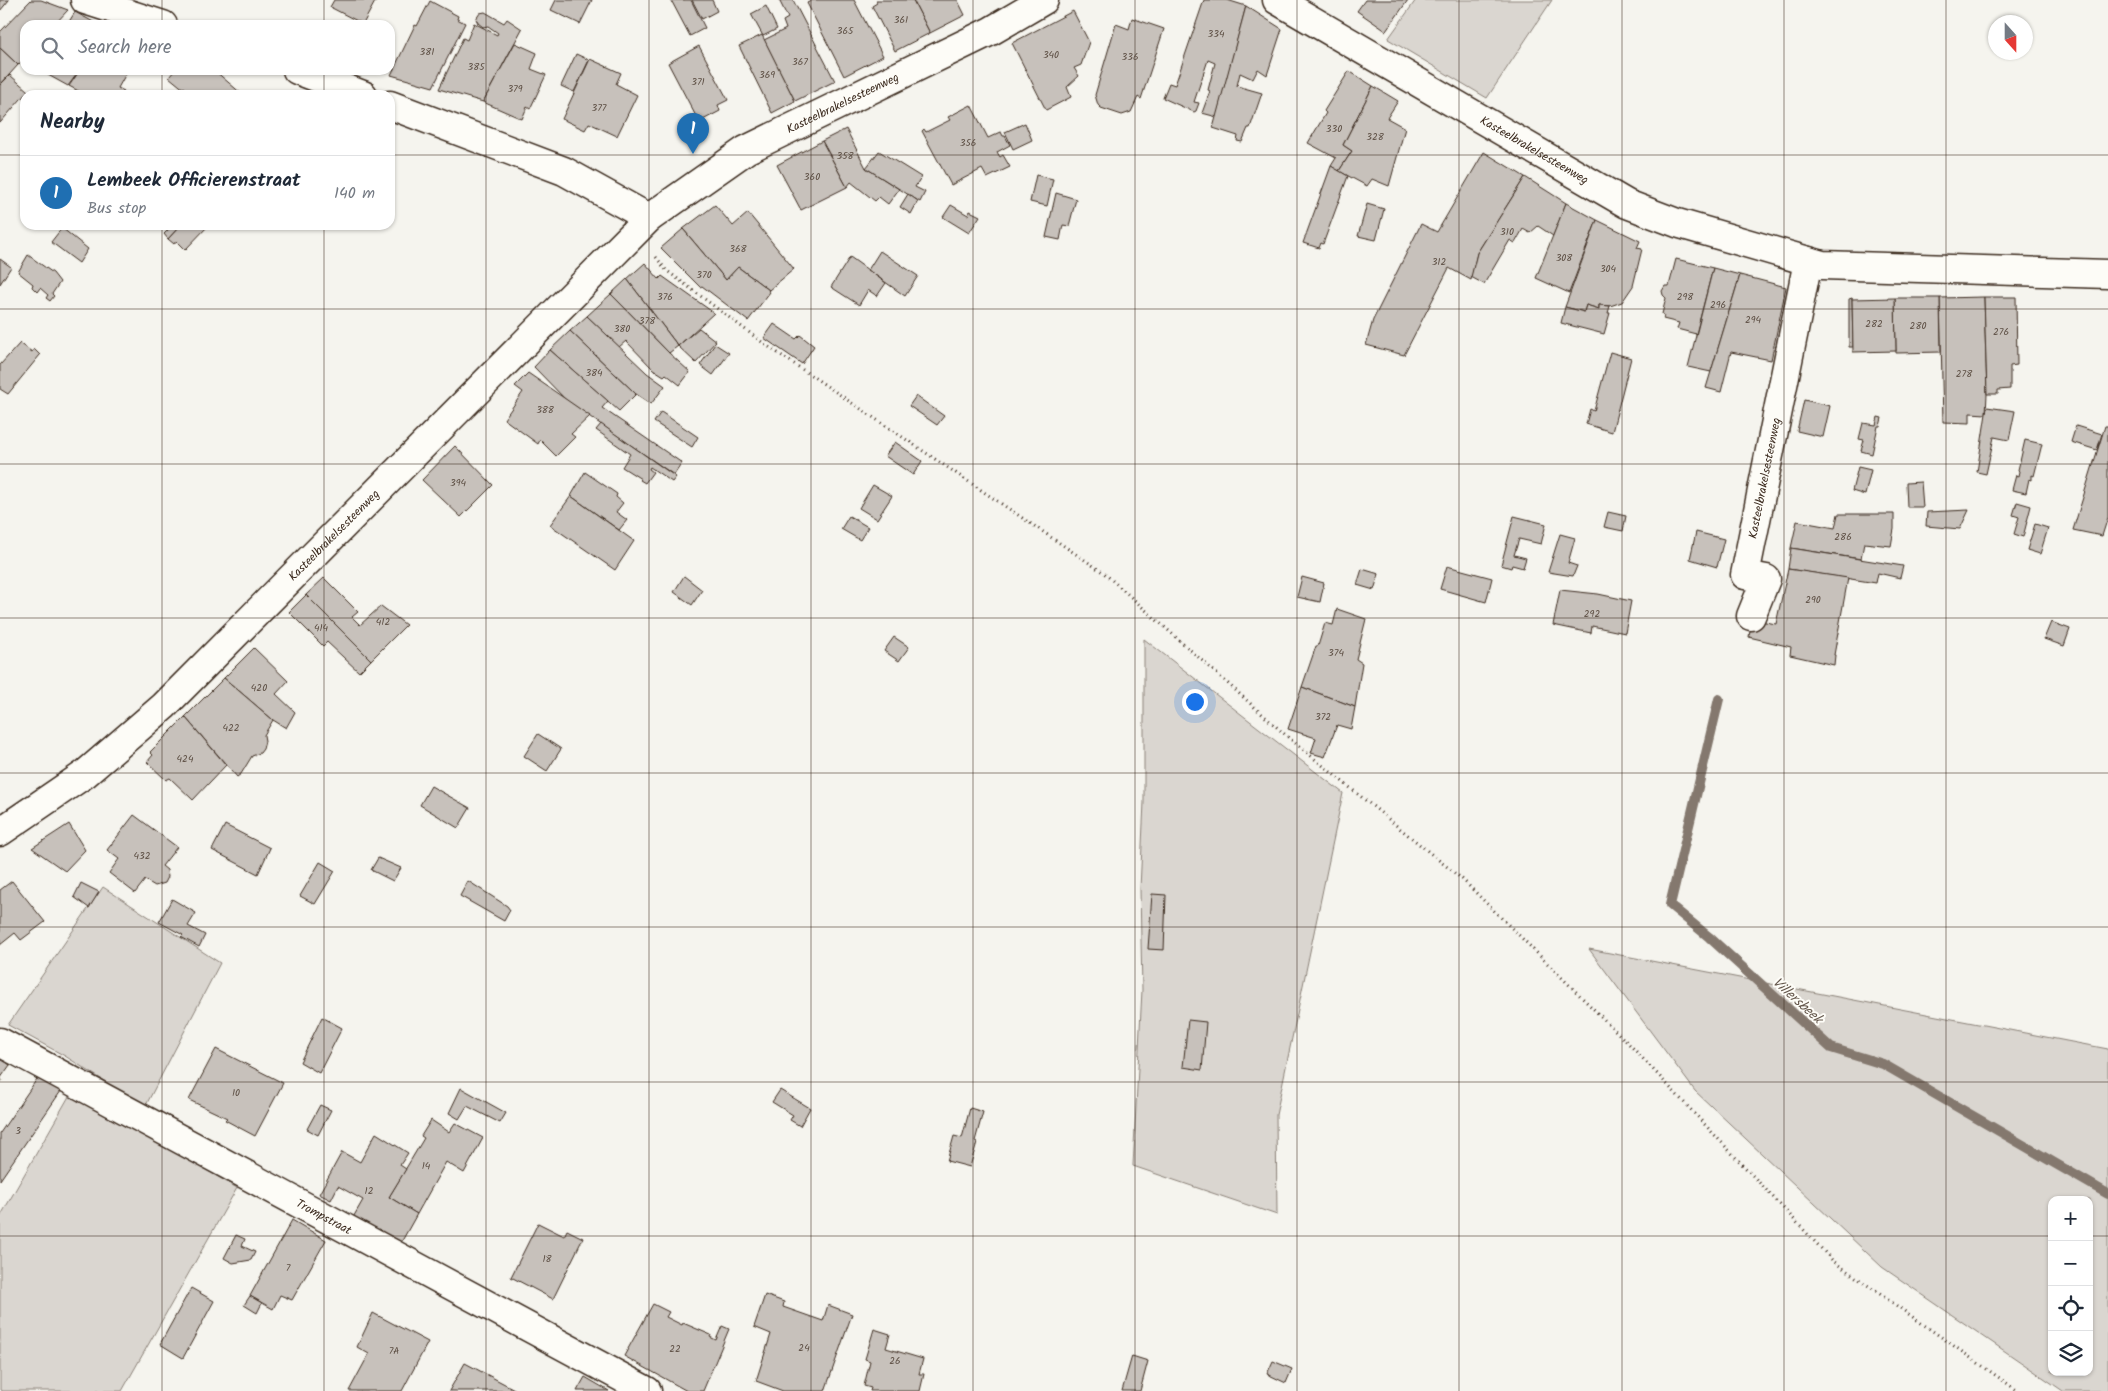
<!DOCTYPE html>
<meta charset="utf-8">
<style>
body{margin:0;font-family:Kalam,sans-serif;background:#f2f2f3;color:#1f2937}
.controls{position:absolute;right:15px;bottom:15px;display:grid;overflow:hidden;border-radius:10px;box-shadow:0 1px 4px #0004}
.controls button{width:45px;height:45px;display:grid;place-items:center;padding:0;border:0;border-bottom:1px solid #e0e1e3;background:#fff;color:#1f2937;font:25px sans-serif}
.compass{position:absolute;left:1988px;top:15px;width:45px;height:45px;border-radius:50%;background:#fff;box-shadow:0 1px 4px #0004;rotate:159deg}
.you{position:absolute;left:1194px;top:701px;width:18px;height:18px;margin:-12px;border:4px solid #fff;border-radius:50%;background:#1a73e8;box-shadow:0 0 0 8px #1a73e833}
.badge{display:grid;place-items:center;width:32px;height:32px;border-radius:50%;background:#1f6fb2;color:#fff;font-size:16px;font-weight:700}
.pin{position:absolute;translate:-50% -41px;filter:drop-shadow(0 1px 2px #0008)}
.pin::after{content:'';position:absolute;top:26px;width:18px;height:15px;background:inherit;clip-path:polygon(0 0,100% 0,50% 100%)}
.list{margin:0;padding:0;list-style:none}
h2{display:flex;justify-content:space-between;align-items:center;height:65px;margin:0;padding:0 20px;font-size:21px}
h2 small{font-size:16px;font-weight:400;color:#747a83}
.list li{display:grid;grid-template-columns:32px 1fr auto;gap:15px;align-items:center;box-sizing:border-box;height:75px;padding:0 20px;border-top:1px solid #e0e1e3}
.list b{display:block;font-size:19px;white-space:nowrap}
.list p{margin:0;font-size:16px;white-space:nowrap;color:#747a83}
.list em{font-size:16px;font-style:normal;color:#747a83}
.icon{flex:none;width:28px;height:28px;fill:none;stroke:currentColor;stroke-width:2;stroke-linecap:round;stroke-linejoin:round}
.map{position:relative;flex:none;width:2108px;height:1391px;overflow:hidden}
.search{position:absolute;background:#fff;box-shadow:0 1px 4px #0004;left:20px;top:20px;width:375px;height:55px;display:flex;align-items:center;gap:12px;box-sizing:border-box;padding:0 18px;border-radius:15px;color:#747a83;font-size:19px}
.panel{position:absolute;background:#fff;box-shadow:0 1px 4px #0004;left:20px;top:90px;width:375px;height:140px;border-radius:15px}
.map>svg:first-child{display:block}
.green{fill:#dad6d0;stroke:#8a8077;fill-rule:evenodd}
.lines{fill:none;stroke-linecap:round;stroke-linejoin:round}
.stream{stroke:#84786e;stroke-width:10}
.building{fill:#c7c1bb;stroke:#3b2a1e}
.street-casing{stroke:#3b2a1e;stroke-width:31}
.path{stroke:#3b2a1e;stroke-width:3;stroke-dasharray:1 4;stroke-linecap:butt}
.street{stroke:#fdfcf7;stroke-width:28}
.grid{fill:none;stroke:#3b2a1e;stroke-width:1;stroke-opacity:0.55}
.labels{text-anchor:middle;stroke-width:4;stroke-linejoin:round;paint-order:stroke}
.number-label{font-size:10px;fill:#5e5045}
.street-label{font-size:12px;fill:#3b2a1e;stroke:#fdfcf7}
.water-label{font-size:14px;font-style:italic;fill:#65584d;stroke:#fdfcf7}
</style>
<div class="map">
<svg width="2108" height="1391" viewBox="0 0 2108 1391">
<rect width="100%" height="100%" fill="#f5f4ee"/>
<filter id="ink" filterUnits="userSpaceOnUse"><feTurbulence type="fractalNoise" baseFrequency=".02" numOctaves="2"/><feDisplacementMap in="SourceGraphic" scale="10" xChannelSelector="R" yChannelSelector="G"/><feConvolveMatrix kernelMatrix="1 2 1 2 8 2 1 2 1" color-interpolation-filters="sRGB"/></filter>
<g filter="url(#ink)">
<g class="green">
<polygon points="1416,0 1552,0 1487,98 1388,39"/>
<polygon points="1144,639 1343,793 1276,1115 1277,1215 1133,1166 1142,990 1140,889 1144,802"/>
<polygon points="103,887 220,963 145,1107 65,1056 8,1025"/>
<path d="M 1589,949 L 2108,1049 L 2108,1391 L 2063,1391 L 1882,1267 L 1695,1091 ZM 2052,1200 L 2089,1200 L 2089,1372 L 2052,1372 Z"/>
<polygon points="72,1091 237,1188 122,1391 2,1391 0,1390 0,1217"/>
</g>
<g class="lines">
<polyline class="stream" points="1719,699 1670,905 1709,937 1831,1048 1883,1064 2108,1194"/>
</g>
<g class="building">
<polygon points="0,0 9,0 0,11"/>
<polygon points="31,0 41,0 68,10 54,25 25,25 25,58 18,65 0,48 0,32"/>
<polygon points="334,0 376,0 363,24 330,7"/>
<polygon points="556,0 592,0 580,24 551,10"/>
<polygon points="671,0 691,0 705,28 690,36"/>
<polygon points="692,0 712,0 717,11 702,19"/>
<polygon points="779,0 793,0 835,81 795,101 764,40 786,29 783,21 788,18"/>
<polygon points="813,0 854,0 883,56 844,76 807,3"/>
<polygon points="876,0 913,0 930,33 895,51 872,6 877,3"/>
<polygon points="913,0 959,0 958,1 965,15 930,33"/>
<polygon points="1204,0 1227,0 1246,6 1217,117 1202,113 1210,91 1208,90 1215,63 1208,60 1194,102 1199,103 1196,111 1194,112 1163,98 1169,83 1175,85"/>
<polygon points="1365,0 1408,0 1386,31 1357,11"/>
<polygon points="430,1 458,16 457,19 465,23 433,87 391,75 415,25 417,26"/>
<polygon points="766,6 777,29 763,36 751,14"/>
<polygon points="1246,6 1282,29 1267,75 1258,69 1253,79 1240,73 1237,86 1262,93 1250,128 1248,128 1242,142 1237,141 1238,136 1213,128"/>
<polygon points="1073,11 1089,42 1081,65 1074,68 1079,76 1067,87 1071,97 1046,110 1012,43"/>
<polygon points="75,12 99,25 67,25"/>
<polygon points="485,12 504,23 507,19 522,29 483,102 439,89 463,38 467,40 474,23 497,35 498,33 488,26 483,27 478,23 476,19 480,13"/>
<polygon points="1132,18 1164,29 1141,99 1138,97 1131,112 1122,115 1101,108 1098,105 1095,95 1116,24 1129,29"/>
<polygon points="762,35 795,101 772,113 739,46"/>
<polygon points="515,43 537,53 531,69 546,75 530,109 527,107 522,119 483,102"/>
<polygon points="699,46 728,100 718,105 720,111 699,122 668,63"/>
<polygon points="0,48 18,65 0,85"/>
<polygon points="576,54 589,60 574,92 561,86"/>
<polygon points="590,59 621,73 616,84 637,95 617,136 589,123 585,130 562,119"/>
<polygon points="39,70 80,70 68,86"/>
<polygon points="80,70 128,70 118,88 124,91 122,95 86,95 69,86"/>
<polygon points="175,70 214,70 243,95 191,95 169,77"/>
<polygon points="1349,71 1373,86 1343,145 1352,151 1339,171 1331,166 1336,158 1308,143 1326,113 1324,111"/>
<polygon points="10,75 28,91 0,123 0,85"/>
<polygon points="1373,86 1398,101 1387,118 1405,128 1389,186 1372,179 1367,186 1339,171 1352,151 1343,145"/>
<polygon points="184,87 191,95 177,95"/>
<polygon points="971,105 988,138 1001,132 1003,136 1005,136 1010,145 997,152 1000,157 1003,155 1010,167 987,178 982,169 951,185 922,131 924,129 926,132 950,120 948,117"/>
<polygon points="1025,123 1032,140 1013,149 1005,132"/>
<polygon points="846,129 866,168 899,189 888,204 879,197 875,201 851,182 847,187 822,141"/>
<polygon points="822,141 847,187 801,210 777,165"/>
<polygon points="879,151 921,177 915,187 925,192 920,202 866,168"/>
<polygon points="1484,152 1525,177 1477,253 1471,280 1449,268 1404,355 1366,345 1373,320 1421,224 1437,232"/>
<polygon points="1331,166 1348,176 1323,244 1321,243 1319,248 1303,243"/>
<polygon points="1036,175 1053,179 1047,206 1030,202"/>
<polygon points="1525,177 1566,203 1553,236 1538,226 1530,233 1523,229 1515,243 1510,240 1484,284 1471,277 1477,253"/>
<polygon points="1056,193 1076,199 1069,226 1063,225 1060,240 1046,237"/>
<polygon points="908,194 918,201 911,214 900,207"/>
<polygon points="1566,203 1597,220 1569,293 1536,278"/>
<polygon points="1367,204 1384,209 1376,240 1358,236"/>
<polygon points="715,205 733,226 748,213 794,269 769,290 738,267 726,280 683,229"/>
<polygon points="951,205 968,215 970,211 980,216 969,233 943,217"/>
<polygon points="1597,220 1640,241 1637,248 1642,249 1633,286 1622,302 1610,306 1599,305 1599,309 1586,305 1584,312 1565,307"/>
<polygon points="173,225 181,225 168,239 164,234"/>
<polygon points="181,225 209,225 185,250 176,241 174,244 168,239"/>
<polygon points="62,228 88,249 79,263 51,242"/>
<polygon points="683,229 726,280 738,267 769,290 768,291 770,292 748,321 702,286 700,287 661,248"/>
<polygon points="880,251 918,276 905,296 868,270"/>
<polygon points="28,255 53,273 60,282 52,294 54,296 50,301 46,298 48,295 40,288 37,292 32,287 33,284 18,272"/>
<polygon points="850,257 886,283 877,296 868,290 859,305 831,287"/>
<polygon points="0,259 11,267 0,284"/>
<polygon points="1676,259 1713,268 1696,334 1677,329 1679,323 1663,319 1664,315 1662,314 1666,298 1663,295 1662,291 1665,286 1669,286"/>
<polygon points="645,263 659,279 662,276 714,313 678,346 627,279"/>
<polygon points="1713,268 1740,275 1711,372 1688,367"/>
<polygon points="1740,275 1786,287 1771,360 1731,352 1721,392 1706,388"/>
<polygon points="627,279 678,346 669,353 611,294"/>
<polygon points="611,294 669,353 690,372 680,385 666,374 664,376 653,369 626,341 619,347 587,316"/>
<polygon points="1984,297 1987,394 1986,414 1970,413 1970,423 1943,422 1940,298"/>
<polygon points="1984,297 2016,297 2017,365 2010,366 2010,389 1998,390 1998,394 1987,394"/>
<polygon points="1852,298 1853,347 1849,347 1849,299"/>
<polygon points="1895,298 1940,298 1941,352 1896,353"/>
<polygon points="1895,298 1896,351 1853,352 1852,299"/>
<polygon points="1586,305 1599,309 1599,305 1610,306 1608,313 1610,313 1604,334 1561,323 1565,307 1584,312"/>
<polygon points="587,316 647,373 665,386 651,404 636,394 570,331"/>
<polygon points="774,324 796,339 800,335 814,346 802,364 764,338"/>
<polygon points="699,328 716,341 696,363 678,346"/>
<polygon points="570,331 636,394 619,411 550,350"/>
<polygon points="20,343 32,352 34,349 40,355 8,394 0,389 0,365"/>
<polygon points="715,344 729,353 713,375 700,365"/>
<polygon points="550,350 608,401 602,408 682,463 674,475 567,401 534,367"/>
<polygon points="1610,352 1631,358 1612,432 1586,424 1590,409 1594,411"/>
<polygon points="528,373 590,416 571,434 575,437 556,456 540,440 538,444 504,419 523,392 515,386"/>
<polygon points="916,396 944,416 937,425 909,406"/>
<polygon points="1804,400 1830,406 1823,437 1797,431"/>
<polygon points="1987,407 2015,411 2009,440 1994,437 1986,474 1977,472"/>
<polygon points="661,412 698,437 692,447 654,422"/>
<polygon points="1878,417 1882,418 1880,426 1878,426 1872,454 1861,451 1864,440 1859,439 1863,423 1876,425"/>
<polygon points="601,424 676,477 672,482 650,467 649,469 653,472 645,483 640,480 641,479 622,467 630,454 596,430"/>
<polygon points="2076,426 2102,434 2097,450 2071,442"/>
<polygon points="2105,426 2108,426 2108,517 2102,536 2073,530"/>
<polygon points="2025,440 2042,444 2034,476 2032,475 2032,480 2029,479 2026,493 2012,490 2016,475 2018,476 2019,471 2018,470"/>
<polygon points="895,442 922,461 913,475 885,456"/>
<polygon points="455,446 493,485 461,517 422,480"/>
<polygon points="1858,467 1871,470 1865,495 1852,491"/>
<polygon points="585,472 617,494 616,497 623,503 616,512 627,520 619,530 571,496"/>
<polygon points="1921,482 1923,507 1907,507 1906,483"/>
<polygon points="873,485 892,496 877,519 859,508"/>
<polygon points="571,496 634,541 615,570 550,525"/>
<polygon points="2017,502 2031,506 2023,537 2014,534 2019,517 2013,515"/>
<polygon points="1969,510 1960,529 1926,526 1927,512"/>
<polygon points="1608,512 1626,516 1623,531 1604,527"/>
<polygon points="1838,514 1894,514 1894,529 1891,546 1864,543 1861,559 1791,548 1797,521 1835,528"/>
<polygon points="849,516 868,527 860,540 841,529"/>
<polygon points="1514,516 1546,524 1541,544 1519,539 1514,555 1526,558 1523,568 1512,565 1511,568 1501,565"/>
<polygon points="2035,524 2048,528 2040,554 2027,550"/>
<polygon points="1696,532 1724,539 1717,567 1690,559"/>
<polygon points="1560,534 1575,538 1568,563 1577,566 1573,576 1548,572"/>
<polygon points="1791,548 1903,566 1900,578 1878,573 1876,583 1788,569"/>
<polygon points="1447,566 1492,578 1486,602 1440,589"/>
<polygon points="1362,569 1379,574 1374,590 1357,585"/>
<polygon points="1788,569 1848,578 1834,655 1835,655 1834,665 1790,655 1791,647 1749,637 1751,624 1755,620 1776,624"/>
<polygon points="684,576 702,590 692,605 674,592"/>
<polygon points="1302,577 1324,583 1320,602 1297,597"/>
<polygon points="324,578 358,612 352,617 360,625 381,606 406,625 371,660 306,595"/>
<polygon points="1560,590 1598,594 1631,601 1625,633 1592,626 1591,633 1553,625"/>
<polygon points="306,595 371,660 359,672 327,642 323,646 289,612"/>
<polygon points="1337,609 1366,619 1356,659 1362,663 1355,707 1302,687 1316,646 1318,646 1325,623 1333,625"/>
<polygon points="2051,622 2070,629 2064,646 2044,639"/>
<polygon points="894,637 909,647 899,661 884,651"/>
<polygon points="254,648 288,681 276,694 295,712 286,728 273,720 224,678"/>
<polygon points="224,678 273,720 264,735 265,741 263,749 260,753 252,756 241,774 237,777 185,717"/>
<polygon points="1302,687 1355,707 1351,729 1337,725 1325,757 1311,753 1316,738 1288,729"/>
<polygon points="185,717 226,765 193,800 170,778 166,780 147,762 153,755 150,752"/>
<polygon points="538,734 561,749 547,771 524,756"/>
<polygon points="431,786 470,808 458,828 420,805"/>
<polygon points="134,815 177,847 162,866 167,870 168,877 165,883 155,886 145,880 135,893 109,873 119,859 107,850"/>
<polygon points="69,824 85,850 65,871 32,848"/>
<polygon points="225,825 270,848 258,874 212,850"/>
<polygon points="378,858 401,868 393,881 371,870"/>
<polygon points="320,862 335,871 315,904 300,896"/>
<polygon points="12,881 45,922 21,940 15,933 0,945 0,890"/>
<polygon points="468,881 507,906 510,910 504,921 460,896"/>
<polygon points="81,883 99,892 89,908 74,897"/>
<polygon points="1152,894 1166,895 1164,950 1148,949"/>
<polygon points="172,899 196,913 188,926 205,935 199,947 181,937 183,935 159,922"/>
<polygon points="322,1017 342,1028 319,1073 300,1062"/>
<polygon points="1188,1020 1206,1022 1202,1070 1183,1067"/>
<polygon points="216,1049 283,1083 255,1136 225,1120 227,1118 189,1100"/>
<polygon points="0,1058 10,1065 0,1079 2,1080 0,1083"/>
<polygon points="39,1076 61,1091 0,1180 0,1133"/>
<polygon points="461,1088 506,1113 500,1123 467,1106 459,1119 449,1113"/>
<polygon points="780,1090 810,1108 800,1126 790,1120 793,1115 772,1102"/>
<polygon points="320,1105 331,1110 318,1135 307,1129"/>
<polygon points="970,1108 983,1112 975,1141 977,1142 970,1167 947,1161 954,1136 962,1138"/>
<polygon points="431,1120 449,1132 455,1123 483,1138 464,1173 446,1162 417,1214 389,1197 424,1138 421,1136"/>
<polygon points="376,1133 408,1153 400,1165 406,1169 389,1197 417,1214 398,1248 351,1221 363,1200 338,1186 331,1200 319,1194 342,1152 360,1162"/>
<polygon points="292,1220 326,1240 292,1300 280,1295 273,1309 250,1296"/>
<polygon points="538,1223 564,1236 567,1230 583,1238 553,1299 511,1277"/>
<polygon points="236,1235 245,1239 242,1246 255,1252 251,1260 233,1263 224,1258"/>
<polygon points="191,1288 214,1301 183,1358 160,1344"/>
<polygon points="765,1295 784,1302 783,1307 823,1321 828,1305 852,1314 825,1391 783,1391 756,1381 771,1334 754,1327"/>
<polygon points="250,1296 262,1303 257,1313 244,1305"/>
<polygon points="653,1304 669,1312 666,1317 682,1325 683,1323 711,1335 710,1337 716,1340 722,1326 729,1329 703,1391 687,1391 624,1356"/>
<polygon points="373,1313 428,1342 402,1391 349,1391 369,1354 357,1347"/>
<polygon points="874,1329 890,1334 886,1348 923,1359 919,1374 924,1374 920,1391 870,1391 871,1388 864,1386 870,1361 865,1359"/>
<polygon points="1132,1356 1148,1361 1140,1391 1122,1391"/>
<polygon points="1273,1361 1292,1369 1286,1383 1267,1374"/>
<polygon points="465,1363 518,1391 449,1391"/>
<polygon points="585,1377 609,1391 577,1391"/>
</g>
<g class="lines">
<defs>
<g id="street">
<polyline points="85,0 163,25"/>
<path id="s1" d="M 1277,0 L 1627,204 L 1677,223 L 1822,265 L 2108,274"/>
<polyline points="297,70 363,95"/>
<polyline points="390,105 564,171 649,218"/>
<path id="s2" d="M 1751,616 L 1766,579 L 1745,575 L 1808,261"/>
<path id="s3" d="M 0,832 L 85,774 L 164,706 L 649,218 L 746,150 L 991,31 L 1044,0"/>
<path id="s4" d="M 0,1042 L 647,1391"/>
</g>
</defs>
<use href="#street" class="street-casing"/>
<polyline class="path" points="656,257 666,270 766,345 1104,573 1289,738 1462,879 1631,1046 1833,1261 2018,1391"/>
<use href="#street" class="street"/>
</g>
</g>
<path class="grid" d="M 162,0 L 162,25M 324,0 L 324,25M 486,0 L 486,1391M 649,0 L 649,1391M 811,0 L 811,1391M 973,0 L 973,1391M 1135,0 L 1135,1391M 1297,0 L 1297,1391M 1459,0 L 1459,1391M 1622,0 L 1622,1391M 1784,0 L 1784,1391M 1946,0 L 1946,1391M 162,70 L 162,95M 324,70 L 324,95M 0,155 L 25,155M 390,155 L 2108,155M 162,225 L 162,1391M 324,225 L 324,1391M 0,309 L 2108,309M 0,464 L 2108,464M 0,618 L 2108,618M 0,773 L 2108,773M 0,927 L 2108,927M 0,1082 L 2108,1082M 0,1236 L 2052,1236M 2089,1236 L 2108,1236"/>
<g class="labels">
<g class="number-label">
<text x="901" y="23">361</text>
<text x="845" y="34">365</text>
<text x="1216" y="37">334</text>
<text x="427" y="55">381</text>
<text x="1051" y="58">340</text>
<text x="1130" y="60">336</text>
<text x="800" y="65">367</text>
<text x="476" y="70">385</text>
<text x="767" y="78">369</text>
<text x="698" y="85">371</text>
<text x="515" y="92">379</text>
<text x="599" y="111">377</text>
<text x="1334" y="132">330</text>
<text x="1375" y="140">328</text>
<text x="968" y="146">356</text>
<text x="845" y="159">358</text>
<text x="812" y="180">360</text>
<text x="1507" y="235">310</text>
<text x="738" y="252">368</text>
<text x="1564" y="261">308</text>
<text x="1439" y="265">312</text>
<text x="1608" y="272">304</text>
<text x="704" y="278">370</text>
<text x="665" y="300">376</text>
<text x="1685" y="300">298</text>
<text x="1718" y="308">296</text>
<text x="1753" y="323">294</text>
<text x="647" y="324">378</text>
<text x="1874" y="327">282</text>
<text x="1918" y="329">280</text>
<text x="622" y="332">380</text>
<text x="2001" y="335">276</text>
<text x="594" y="376">384</text>
<text x="1964" y="377">278</text>
<text x="545" y="413">388</text>
<text x="458" y="486">394</text>
<text x="1843" y="540">286</text>
<text x="1813" y="603">290</text>
<text x="1592" y="617">292</text>
<text x="383" y="625">412</text>
<text x="321" y="631">414</text>
<text x="1336" y="656">374</text>
<text x="259" y="691">420</text>
<text x="1323" y="720">372</text>
<text x="231" y="731">422</text>
<text x="185" y="762">424</text>
<text x="142" y="859">432</text>
<text x="236" y="1096">10</text>
<text x="18" y="1134">3</text>
<text x="426" y="1169">14</text>
<text x="369" y="1194">12</text>
<text x="547" y="1262">18</text>
<text x="288" y="1271">7</text>
<text x="804" y="1351">24</text>
<text x="675" y="1352">22</text>
<text x="394" y="1354">7A</text>
<text x="895" y="1364">26</text>
</g>
<g class="street-label">
<text dy="4" stroke="none"><textPath href="#s3" startOffset="1121">Kasteelbrakelsesteenweg</textPath></text>
<text dy="4" stroke="none"><textPath href="#s1" startOffset="298">Kasteelbrakelsesteenweg</textPath></text>
<text dy="4" stroke="none"><textPath href="#s2" startOffset="160">Kasteelbrakelsesteenweg</textPath></text>
<text dy="4" stroke="none"><textPath href="#s3" startOffset="448">Kasteelbrakelsesteenweg</textPath></text>
<text dy="4" stroke="none"><textPath href="#s4" startOffset="368">Trompstraat</textPath></text>
</g>
<g class="water-label">
<text transform="translate(1798 1000) rotate(42)" y="5">Villersbeek</text>
</g>
</g>
</svg>
<div class="controls">
<button>+</button>
<button>−</button>
<button><svg class="icon" aria-label="locate" viewBox="0 0 24 24"><circle cx="12" cy="12" r="6"/><path d="M12 2v4M12 18v4M2 12h4M18 12h4"/></svg></button>
<button><svg class="icon" aria-label="layers" viewBox="0 0 24 24"><path d="M12 4l9 5-9 5-9-5zM3 14l9 5 9-5"/></svg></button>
</div>
<svg class="compass" viewBox="-18 -18 36 36"><path d="M0-13l5 13h-10z" fill="#e53935"/><path d="M0 13l5-13h-10z" fill="#747a83"/></svg>
<div class="you"></div>
<div class="pin badge" style="left:693px;top:154px">1</div>
<div class="search"><svg class="icon" aria-label="search" viewBox="0 0 24 24"><circle cx="10" cy="10" r="6"/><path d="M15 15l6 6"/></svg>Search here</div>
<section class="panel">
<h2>Nearby<small></small></h2>
<ul class="list">
<li><span class="badge">1</span><div><b>Lembeek Officierenstraat</b><p>Bus stop</p></div><em>140 m</em></li>
</ul>
</section>
</div>
